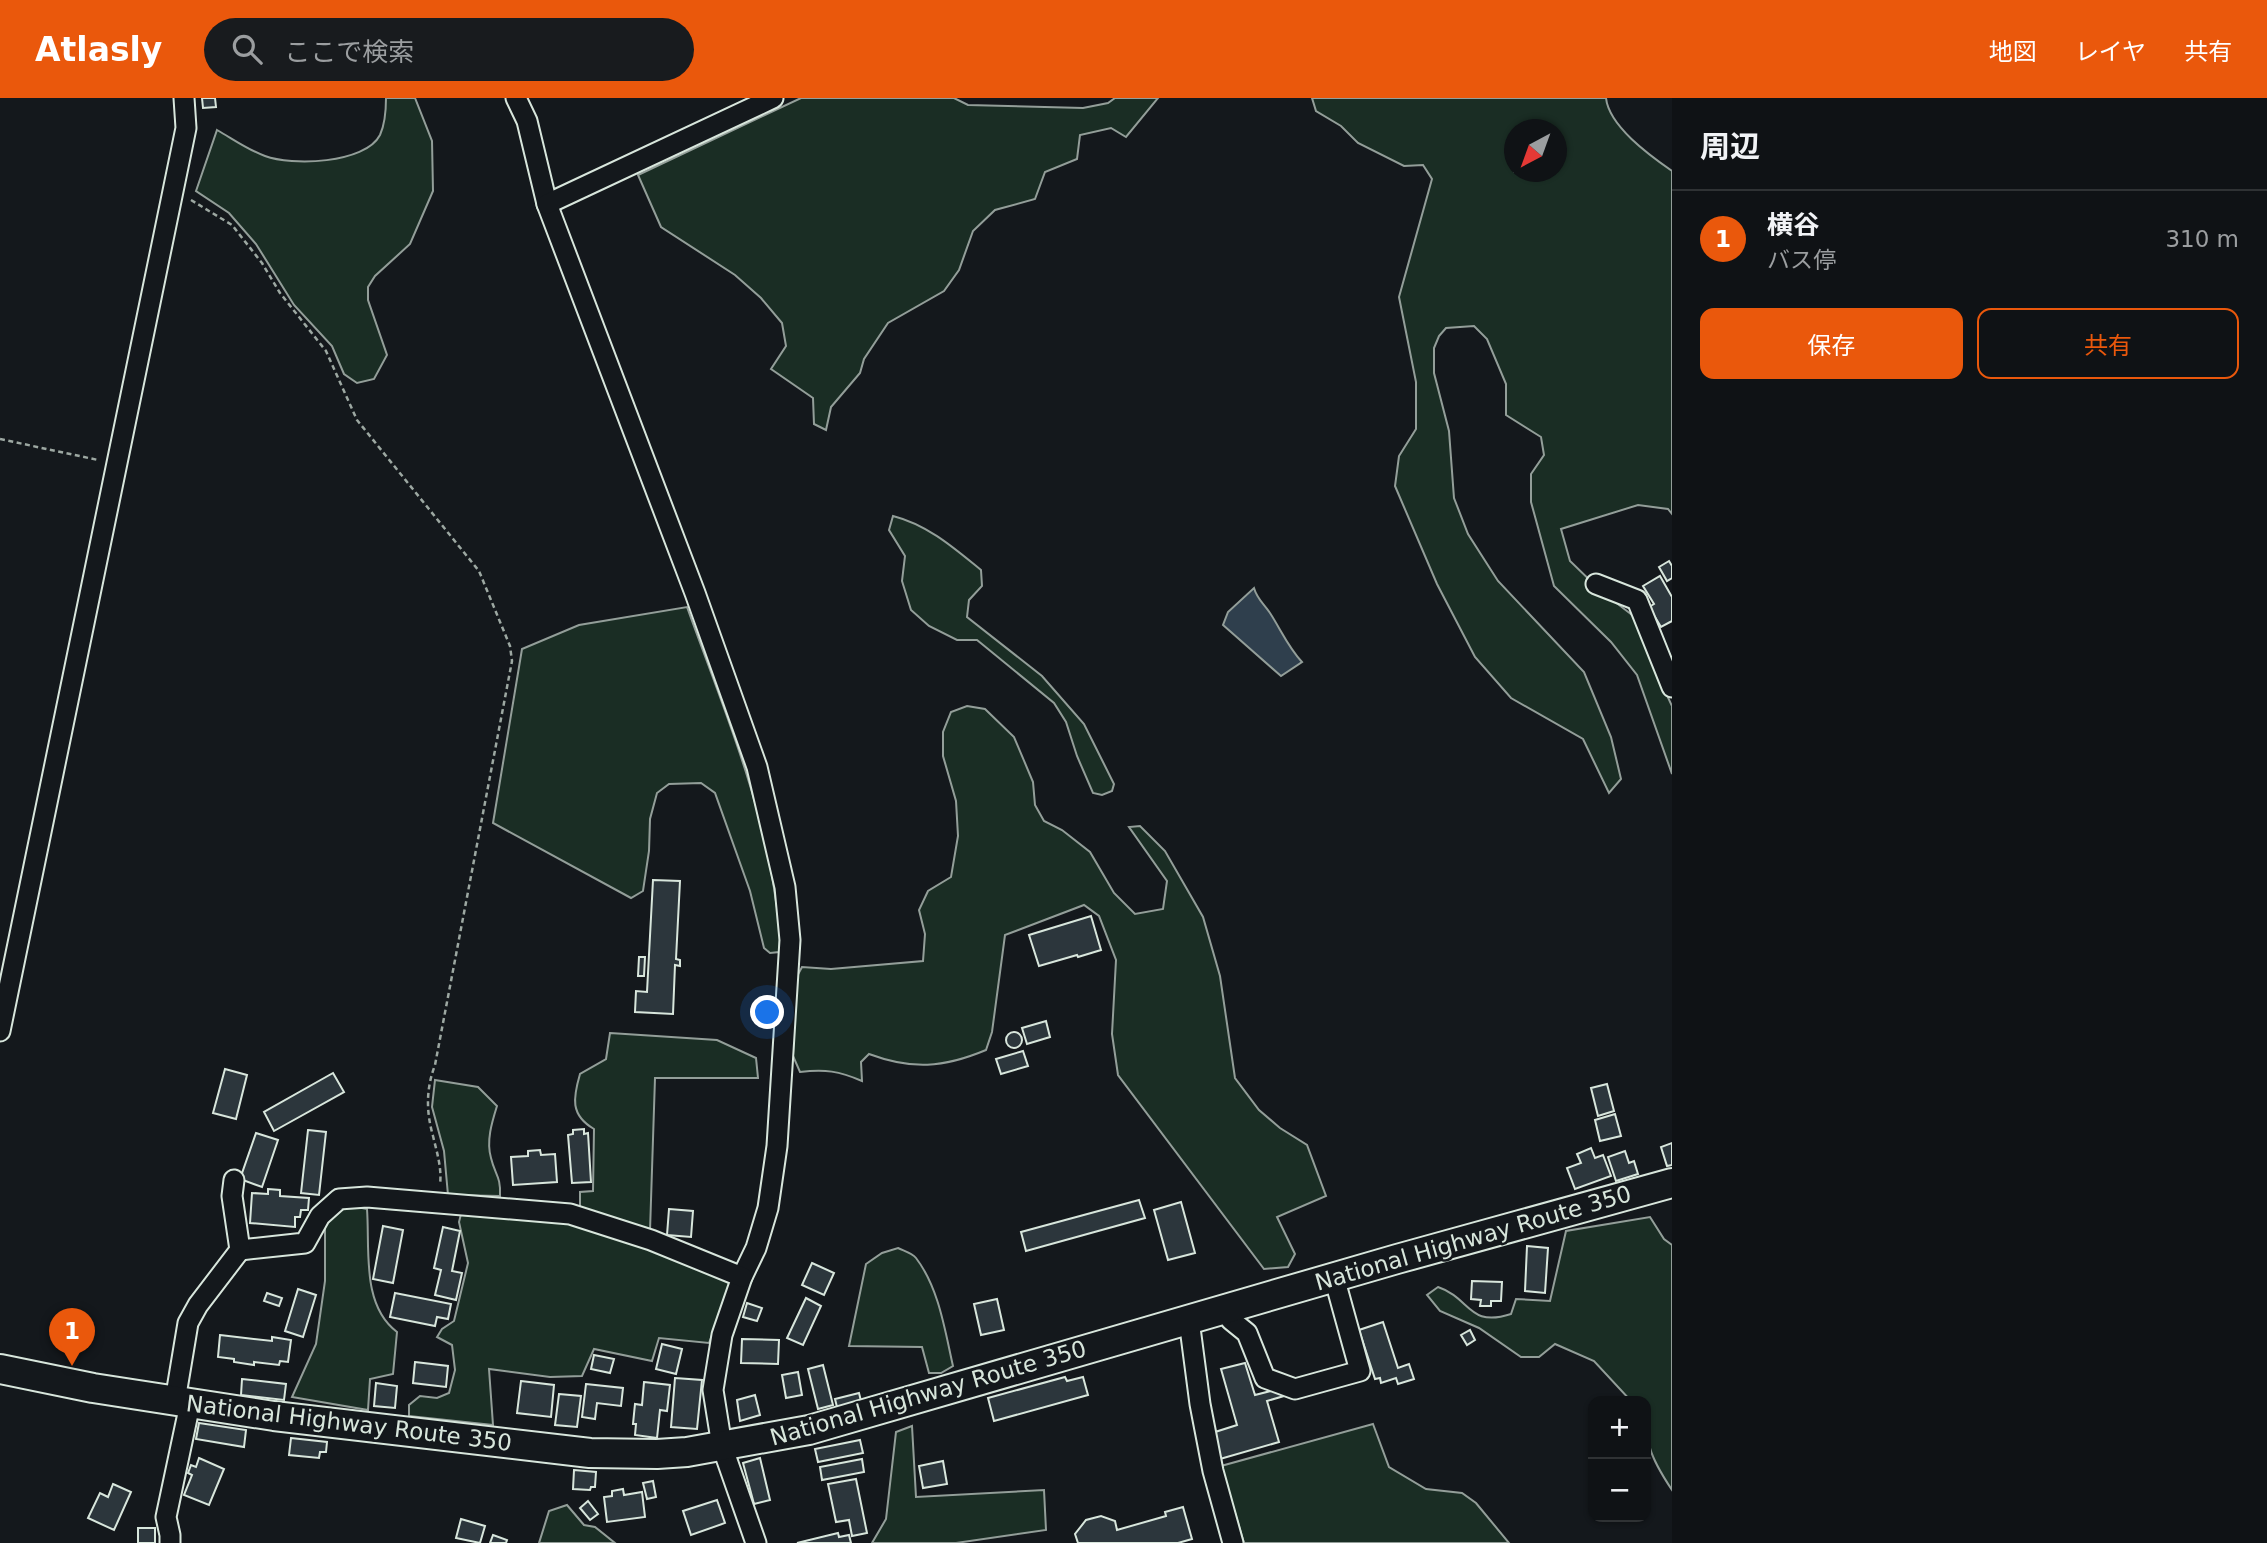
<!DOCTYPE html>
<html lang="ja">
<meta charset="utf-8">
<style>
body{margin:0;font-family:"DejaVu Sans","Noto Sans JP",sans-serif;background:#181b1e;color:#f1f3f6}
.controls{position:absolute;right:21px;bottom:21px;display:grid;overflow:hidden;border-radius:14px;box-shadow:0 2px 5px #0004}
.controls button{width:63px;height:63px;display:grid;place-items:center;padding:0;border:0;border-bottom:2px solid #2f3234;background:#0f1215;color:#f1f3f6;font:35px sans-serif}
.compass{position:absolute;left:1504px;top:21px;width:63px;height:63px;border-radius:50%;background:#0f1215;box-shadow:0 2px 5px #0004;rotate:221deg}
.you{position:absolute;left:768px;top:915px;width:24px;height:24px;margin:-18px;border:5px solid #fff;border-radius:50%;background:#1a73e8;box-shadow:0 0 0 10px #1a73e833}
.badge{display:grid;place-items:center;width:46px;height:46px;border-radius:50%;background:#ea580c;color:#fff;font-size:23px;font-weight:700}
.pin{position:absolute;translate:-50% -58px;filter:drop-shadow(0 2px 4px #0008)}
.pin::after{content:'';position:absolute;top:37px;width:24px;height:21px;background:inherit;clip-path:polygon(0 0,100% 0,50% 100%)}
.list{margin:0;padding:0;list-style:none}
h2{display:flex;justify-content:space-between;align-items:center;height:91px;margin:0;padding:0 28px;font-size:30px}
h2 small{font-size:23px;font-weight:400;color:#9b9ea0}
.list li{display:grid;grid-template-columns:46px 1fr auto;gap:21px;align-items:center;box-sizing:border-box;height:98px;padding:0 28px;border-top:2px solid #2f3234}
.list b{display:block;font-size:26px;white-space:nowrap}
.list p{margin:0;font-size:23px;white-space:nowrap;color:#9b9ea0}
.list em{font-size:23px;font-style:normal;color:#9b9ea0}
.actions{display:flex;gap:14px;padding:21px 28px}
.actions a{flex:1;padding:16px 0;border:2px solid #ea580c;border-radius:14px;text-align:center;font-size:24px;color:#ea580c}
.actions .main{background:#ea580c;color:#fff}
.icon{flex:none;width:38px;height:38px;fill:none;stroke:currentColor;stroke-width:2;stroke-linecap:round;stroke-linejoin:round}
.map{position:relative;flex:none;width:1672px;height:1445px;overflow:hidden}
header{display:flex;align-items:center;gap:42px;box-sizing:border-box;height:98px;padding:0 35px;background:#ea580c;color:#fff}
header strong{font-size:33px}
nav{display:flex;gap:38px;margin-inline-start:auto;font-size:24px}
.search{width:490px;height:63px;background:#181b1e;display:flex;align-items:center;gap:18px;box-sizing:border-box;padding:0 24px;border-radius:38px;color:#9b9ea0;font-size:26px}
main{display:flex}
aside{flex:1;background:#0f1215}
.map>svg:first-child{display:block}
.green{fill:#1a2d24;stroke:#939e99;stroke-width:2;fill-rule:evenodd}
.water{fill:#2f3f4d;stroke:#939e99;stroke-width:2}
.building{fill:#2c363c;stroke:#d8e6dc;stroke-width:2}
.lines{fill:none;stroke-linecap:round;stroke-linejoin:round}
.minor-casing{stroke:#d8e6dc;stroke-width:23}
.highway-casing{stroke:#d8e6dc;stroke-width:32}
.path{stroke:#9da8a2;stroke-width:2.5;stroke-dasharray:5 3.5;stroke-linecap:butt}
.minor{stroke:#14181c;stroke-width:19}
.highway{stroke:#14181c;stroke-width:28}
.labels{text-anchor:middle;stroke-width:5;stroke-linejoin:round;paint-order:stroke}
.street-label{font-size:23px;fill:#d8e6dc;stroke:#14181c}
</style>
<header>
<strong>Atlasly</strong>
<div class="search"><svg class="icon" aria-label="search" viewBox="0 0 24 24"><circle cx="10" cy="10" r="6"/><path d="M15 15l6 6"/></svg>ここで検索</div>
<nav><a>地図</a><a>レイヤ</a><a>共有</a></nav>
</header>
<main>
<div class="map">
<svg width="1672" height="1445" viewBox="0 0 1672 1445">
<rect width="100%" height="100%" fill="#14181c"/>
<g class="green">
<path d="M 386,0 L 415,0 L 432,43 L 433,93 L 410,146 L 375,178 L 368,189 L 368,202 L 387,257 L 374,281 L 357,285 L 344,276 L 332,248 L 294,207 L 256,146 L 229,115 L 196,93 L 217,32 C 233,41 248,52 265,58 C 291,68 365,66 380,37 C 385,26 386,12 386,0 Z"/>
<polygon points="801,0 954,0 968,7 1083,10 1108,5 1115,0 1158,0 1126,39 1111,30 1080,37 1077,61 1045,74 1035,101 995,112 973,133 959,172 944,193 888,225 864,261 860,275 831,309 826,332 814,326 813,300 771,271 786,248 782,225 761,200 735,177 661,129 638,77"/>
<path d="M 1312,0 L 1606,0 C 1609,28 1649,57 1672,73 L 1672,416 L 1668,411 L 1638,407 L 1561,431 L 1570,463 L 1601,493 L 1636,520 L 1652,565 L 1672,608 L 1672,676 L 1637,577 L 1611,544 L 1554,488 L 1531,404 L 1531,376 L 1544,357 L 1541,339 L 1506,317 L 1506,286 L 1487,241 L 1474,228 L 1446,230 L 1439,238 L 1434,250 L 1434,275 L 1449,333 L 1454,400 L 1468,436 L 1498,483 L 1584,574 L 1611,639 L 1621,681 L 1609,695 L 1583,641 L 1511,600 L 1475,559 L 1437,486 L 1395,388 L 1399,358 L 1416,331 L 1416,284 L 1399,199 L 1432,81 L 1423,67 L 1404,68 L 1358,45 L 1341,28 L 1316,13 ZM 1514,32 L 1556,32 L 1556,74 L 1514,74 Z"/>
<path d="M 893,418 C 928,427 954,450 981,472 L 982,488 L 969,502 L 967,519 L 1042,578 L 1084,626 L 1114,686 L 1112,693 L 1102,697 L 1093,695 L 1077,658 L 1066,624 L 1054,605 L 977,542 L 957,542 L 929,528 L 911,512 L 902,483 L 905,458 L 889,432 Z"/>
<path d="M 687,509 C 720,601 759,693 774,790 C 777,812 782,832 779,854 L 770,855 L 764,850 L 750,793 L 715,695 L 701,685 L 669,686 L 657,695 L 650,721 L 649,753 L 643,793 L 631,800 L 493,725 L 522,551 L 579,527 Z"/>
<path d="M 967,608 L 985,611 L 1014,639 L 1033,684 L 1035,707 L 1044,723 L 1062,732 L 1090,754 L 1114,795 L 1135,816 L 1163,811 L 1167,783 L 1129,729 L 1140,728 L 1165,753 L 1203,819 L 1220,878 L 1235,980 L 1259,1012 L 1280,1030 L 1307,1047 L 1326,1098 L 1277,1119 L 1295,1156 L 1288,1169 L 1264,1171 L 1118,977 L 1112,936 L 1116,862 L 1099,818 L 1084,807 L 1005,837 L 992,934 L 986,952 C 943,970 912,972 869,956 L 861,964 L 862,983 C 839,973 825,971 800,974 L 793,958 L 795,882 L 802,869 L 831,871 L 923,863 L 925,836 L 919,812 L 928,793 L 951,779 L 958,738 L 956,703 L 943,658 L 943,634 L 951,614 Z"/>
<path d="M 610,935 L 717,942 L 756,960 L 758,980 L 655,980 L 650,1133 L 580,1114 L 580,1094 L 593,1093 L 594,1031 C 570,1017 573,1000 580,976 L 606,961 Z"/>
<path d="M 435,982 L 478,989 L 497,1008 C 492,1024 486,1043 491,1060 C 495,1077 501,1078 500,1098 L 448,1097 L 444,1053 L 432,1009 Z"/>
<path d="M 352,1108 L 367,1111 C 370,1151 361,1207 397,1234 L 393,1276 L 370,1281 L 368,1312 L 292,1299 L 316,1246 L 325,1183 L 325,1127 L 338,1113 Z"/>
<polygon points="461,1116 573,1125 663,1154 732,1184 709,1245 659,1240 652,1263 594,1251 582,1278 550,1279 489,1271 493,1327 409,1318 409,1307 420,1298 437,1300 449,1295 455,1272 452,1247 437,1239 442,1231 454,1223 468,1165 459,1124"/>
<path d="M 1650,1119 L 1664,1141 L 1672,1147 L 1672,1392 C 1648,1356 1646,1346 1646,1303 L 1631,1303 L 1594,1263 L 1555,1246 L 1539,1259 L 1521,1259 L 1479,1230 L 1440,1213 L 1427,1197 L 1438,1189 C 1471,1200 1468,1230 1511,1216 L 1516,1201 L 1550,1203 L 1566,1133 Z"/>
<path d="M 898,1150 C 904,1153 912,1155 916,1160 C 939,1190 945,1233 953,1268 L 941,1275 L 929,1275 L 922,1249 L 849,1248 L 866,1166 L 882,1155 Z"/>
<polygon points="1373,1326 1389,1369 1426,1391 1462,1395 1476,1405 1509,1445 1244,1445 1221,1368"/>
<polygon points="912,1328 916,1399 1044,1392 1046,1432 956,1445 872,1445 886,1421 896,1334"/>
<polygon points="567,1407 584,1427 595,1429 615,1445 539,1445 549,1413"/>
</g>
<path class="water" d="M 1254,490 C 1257,501 1264,506 1270,515 C 1281,532 1288,549 1302,564 L 1281,578 L 1223,527 L 1228,514 Z"/>
<g class="building">
<polygon points="202,0 215,0 216,9 203,10"/>
<polygon points="1669,463 1672,468 1672,480 1667,483 1659,469"/>
<polygon points="1660,478 1672,499 1672,523 1661,529 1649,509 1654,506 1643,488"/>
<polygon points="653,782 680,783 676,861 680,862 680,868 675,867 673,916 635,914 636,893 647,894"/>
<polygon points="1091,818 1101,852 1078,859 1077,857 1039,868 1029,837"/>
<polygon points="639,859 645,859 644,878 638,878"/>
<polygon points="1046,923 1050,939 1027,946 1022,930"/>
<circle cx="1014" cy="942" r="8"/>
<polygon points="1023,953 1028,968 1001,976 996,961"/>
<polygon points="225,971 247,977 236,1021 213,1015"/>
<polygon points="333,975 344,994 274,1033 264,1014"/>
<polygon points="1607,986 1614,1013 1598,1018 1591,990"/>
<polygon points="1615,1016 1621,1038 1600,1043 1595,1022"/>
<polygon points="584,1031 584,1036 588,1035 591,1084 572,1085 568,1037 573,1036 573,1032"/>
<polygon points="308,1032 326,1034 319,1097 301,1095"/>
<polygon points="256,1035 278,1042 262,1089 240,1081"/>
<polygon points="1672,1045 1672,1067 1667,1068 1661,1049"/>
<polygon points="1591,1050 1595,1060 1603,1057 1611,1078 1575,1091 1567,1070 1581,1065 1577,1056"/>
<polygon points="540,1052 541,1057 555,1056 557,1084 513,1087 511,1059 528,1058 528,1053"/>
<polygon points="1625,1053 1629,1065 1634,1063 1638,1076 1616,1083 1608,1059"/>
<polygon points="268,1091 280,1092 280,1098 309,1100 308,1112 301,1112 300,1119 295,1119 295,1129 250,1125 252,1095 268,1096"/>
<polygon points="1139,1102 1145,1120 1026,1153 1021,1134"/>
<polygon points="1181,1104 1195,1155 1168,1162 1154,1112"/>
<polygon points="669,1111 693,1113 691,1139 667,1137"/>
<polygon points="383,1128 403,1132 393,1185 373,1181"/>
<polygon points="443,1129 460,1133 452,1173 462,1175 456,1202 435,1197 441,1172 434,1170"/>
<polygon points="1527,1148 1548,1150 1545,1195 1525,1193"/>
<polygon points="812,1165 834,1175 824,1197 802,1187"/>
<polygon points="1472,1183 1502,1184 1501,1203 1491,1203 1491,1208 1480,1208 1481,1202 1471,1201"/>
<polygon points="298,1191 316,1197 303,1239 285,1233"/>
<polygon points="267,1195 282,1200 279,1208 264,1203"/>
<polygon points="395,1195 451,1206 448,1221 437,1219 435,1228 390,1219"/>
<polygon points="806,1200 821,1208 803,1247 787,1240"/>
<polygon points="997,1201 1004,1232 981,1237 974,1206"/>
<polygon points="747,1205 762,1210 757,1223 743,1219"/>
<polygon points="1383,1224 1398,1270 1409,1266 1414,1281 1398,1286 1396,1280 1381,1285 1380,1280 1375,1281 1359,1232"/>
<polygon points="1470,1232 1475,1242 1467,1247 1461,1237"/>
<polygon points="220,1237 272,1243 272,1239 291,1242 288,1264 280,1263 279,1267 254,1264 254,1267 234,1264 234,1261 218,1259"/>
<polygon points="742,1241 779,1242 778,1266 741,1265"/>
<polygon points="662,1246 682,1251 676,1276 656,1271"/>
<polygon points="594,1257 614,1261 610,1275 591,1271"/>
<polygon points="415,1264 448,1268 446,1289 413,1285"/>
<polygon points="1245,1265 1255,1297 1282,1290 1284,1298 1267,1303 1279,1344 1220,1361 1212,1335 1237,1327 1221,1271"/>
<polygon points="823,1267 833,1307 818,1311 808,1271"/>
<polygon points="798,1274 802,1297 786,1300 782,1277"/>
<polygon points="1065,1279 1067,1283 1083,1279 1088,1297 994,1323 988,1300"/>
<polygon points="675,1280 702,1282 697,1331 671,1329"/>
<polygon points="242,1281 286,1286 284,1302 241,1297"/>
<polygon points="521,1283 554,1287 551,1319 517,1315"/>
<polygon points="644,1284 670,1287 667,1313 660,1312 657,1340 635,1337 636,1326 633,1326 635,1306 642,1307"/>
<polygon points="376,1285 397,1288 395,1310 374,1308"/>
<polygon points="586,1286 623,1290 621,1308 597,1305 595,1321 582,1319"/>
<polygon points="859,1295 861,1303 837,1309 835,1301"/>
<polygon points="559,1296 581,1298 577,1329 555,1327"/>
<polygon points="755,1297 760,1317 740,1323 737,1302"/>
<polygon points="199,1325 246,1332 244,1349 196,1341"/>
<polygon points="291,1340 327,1344 326,1354 320,1354 319,1360 289,1357"/>
<polygon points="860,1342 863,1355 818,1364 815,1351"/>
<polygon points="199,1360 224,1371 209,1407 184,1397 192,1377 188,1375 191,1367 196,1369"/>
<polygon points="760,1360 770,1402 754,1406 743,1365"/>
<polygon points="862,1361 864,1374 822,1382 820,1369"/>
<polygon points="943,1363 947,1386 923,1390 919,1368"/>
<polygon points="574,1372 596,1374 595,1389 591,1389 590,1392 573,1391"/>
<polygon points="856,1381 867,1435 852,1438 849,1422 836,1424 828,1386"/>
<polygon points="653,1383 656,1399 647,1401 643,1385"/>
<polygon points="113,1386 131,1394 114,1432 88,1420 100,1395 108,1399"/>
<polygon points="623,1391 624,1397 642,1394 645,1419 607,1424 604,1399 612,1398 612,1393"/>
<polygon points="717,1402 725,1425 691,1437 683,1413"/>
<polygon points="588,1403 598,1416 590,1422 580,1410"/>
<polygon points="1183,1409 1192,1441 1178,1445 1078,1445 1075,1436 1086,1422 1101,1418 1115,1423 1117,1432 1166,1418 1165,1414"/>
<polygon points="461,1421 485,1428 480,1445 456,1440"/>
<rect x="138" y="1430" width="17" height="15"/>
<polygon points="838,1435 839,1439 849,1437 851,1445 797,1445"/>
<polygon points="493,1437 507,1442 506,1445 490,1445"/>
</g>
<g class="lines">
<defs>
<g id="minor">
<polyline points="516,0 527,23 547,106 695,495 757,669 785,789 790,842 777,1048 768,1110 756,1150 742,1179 722,1237 713,1292 722,1348 756,1445"/>
<polyline points="547,106 773,0"/>
<polyline points="1596,486 1637,502 1672,589"/>
<polyline points="0,933 186,30 184,0"/>
<polyline points="240,1152 305,1145 320,1118 339,1101 367,1099 570,1116 651,1142 742,1179"/>
<polyline points="1227,1210 1231,1222 1247,1235 1265,1280 1295,1291 1360,1273 1334,1179"/>
<polyline points="1189,1222 1200,1306 1213,1373 1233,1445"/>
<polyline points="175,1303 188,1225 198,1207 240,1152 232,1098 234,1082"/>
<polyline points="170,1445 170,1437 166,1419 190,1306"/>
</g>
<polyline id="highway" points="0,1271 93,1290 274,1318 590,1355 657,1356 687,1354 809,1332 1397,1161 1672,1085"/>
</defs>
<use href="#minor" class="minor-casing"/>
<use href="#highway" class="highway-casing"/>
<g class="path">
<path d="M 191,102 L 232,127 L 262,165 L 280,195 L 326,253 L 357,322 L 479,473 L 510,548 L 512,563 L 435,967 C 426,991 426,1013 433,1038 C 437,1055 442,1070 440,1087"/>
<polyline points="0,341 98,362"/>
</g>
<use href="#minor" class="minor"/>
<use href="#highway" class="highway"/>
</g>
<g class="labels">
<g class="street-label">
<text transform="translate(1473 1140) rotate(-16)" y="8">National Highway Route 350</text>
<text transform="translate(928 1295) rotate(-16)" y="8">National Highway Route 350</text>
<text transform="translate(349 1325) rotate(7)" y="8">National Highway Route 350</text>
</g>
</g>
</svg>
<div class="controls">
<button>+</button>
<button>−</button>
</div>
<svg class="compass" viewBox="-18 -18 36 36"><path d="M0-13l5 13h-10z" fill="#e53935"/><path d="M0 13l5-13h-10z" fill="#9b9ea0"/></svg>
<div class="you"></div>
<div class="pin badge" style="left:72px;top:1268px">1</div>
</div>
<aside>
<h2>周辺<small></small></h2>
<ul class="list">
<li><span class="badge">1</span><div><b>横谷</b><p>バス停</p></div><em>310 m</em></li>
</ul>
<div class="actions"><a class="main">保存</a><a>共有</a></div>
</aside>
</main>
